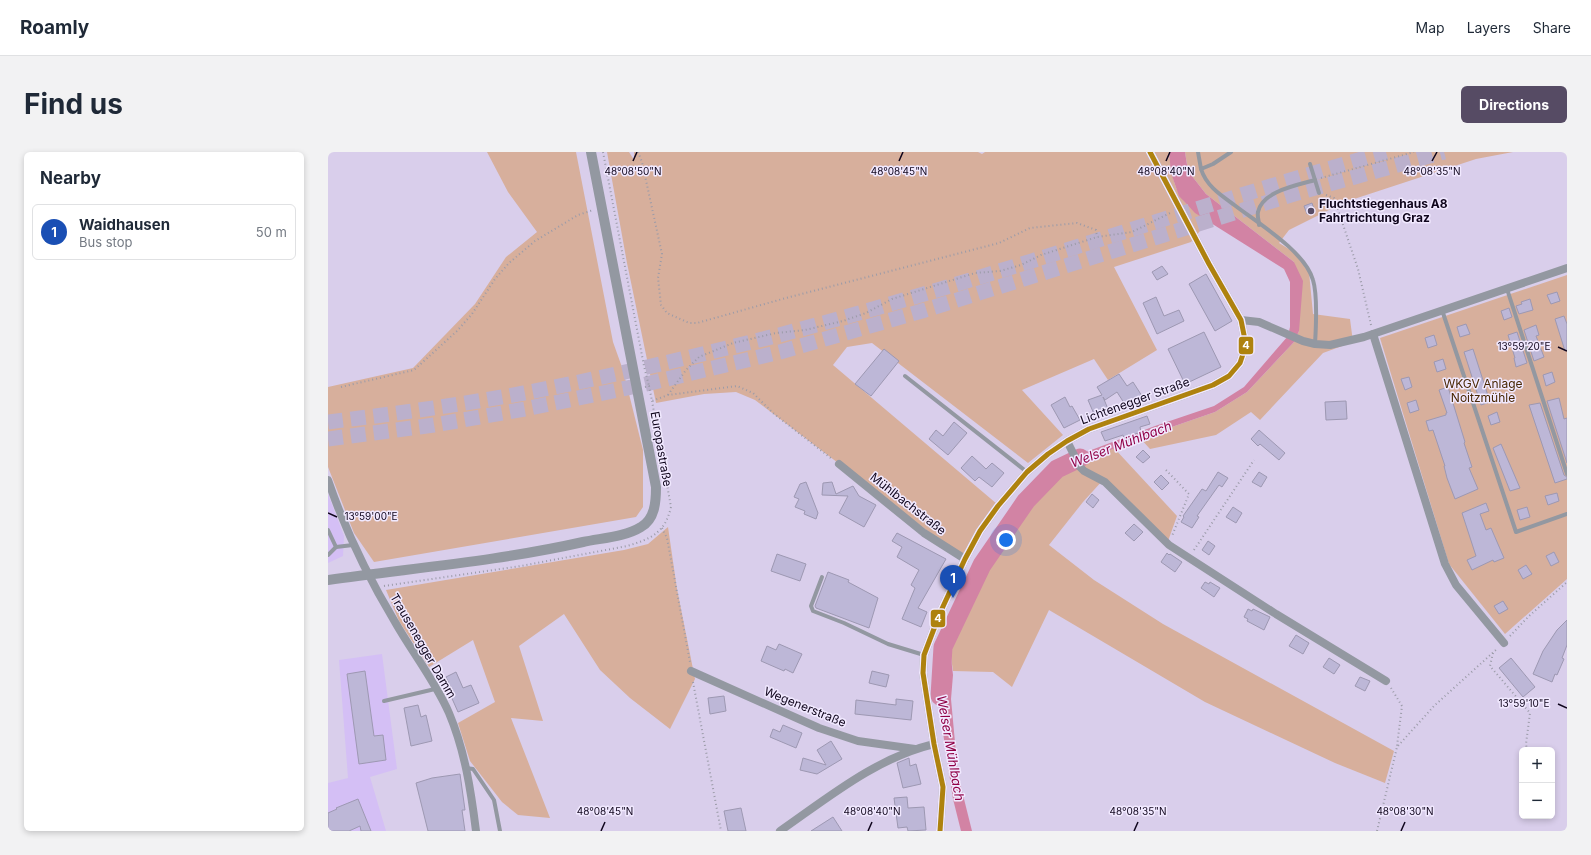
<!DOCTYPE html>
<meta charset="utf-8">
<style>
body{margin:0;font-family:Inter,sans-serif;background:#f2f2f3;color:#1f2937}
.controls{position:absolute;right:12px;bottom:12px;display:grid;overflow:hidden;border-radius:6px;box-shadow:0 2px 6px #0003}
.controls button{width:36px;height:36px;display:grid;place-items:center;padding:0;border:0;border-bottom:1px solid #e0e1e3;background:#fff;color:#1f2937;font:20px sans-serif}
.you{position:absolute;left:678px;top:388px;width:14px;height:14px;margin:-10px;border:3px solid #fff;border-radius:50%;background:#1a73e8;box-shadow:0 0 0 6px #1a73e833}
.badge{display:grid;place-items:center;width:26px;height:26px;border-radius:50%;background:#564b64;color:#fff;font-size:13px;font-weight:700}
.pin{position:absolute;translate:-50% -33px;filter:drop-shadow(0 1px 2px #0008)}
.pin::after{content:'';position:absolute;top:21px;width:14px;height:12px;background:inherit;clip-path:polygon(0 0,100% 0,50% 100%)}
.list{margin:0;padding:0;list-style:none}
h2{display:flex;justify-content:space-between;align-items:center;height:52px;margin:0;padding:0 16px;font-size:17px}
h2 small{font-size:13px;font-weight:400;color:#747a83}
.list li{display:grid;grid-template-columns:26px 1fr auto;gap:12px;align-items:center;box-sizing:border-box;height:56px;margin:0 8px 8px;padding:0 8px;border:1px solid #e0e1e3;border-radius:6px}
.list b{display:block;font-size:15px;white-space:nowrap}
.list p{margin:0;font-size:13px;white-space:nowrap;color:#747a83}
.list em{font-size:13px;font-style:normal;color:#747a83}
.map{position:relative;flex:none;width:1239px;height:679px;overflow:hidden;border-radius:6px}
header{display:flex;align-items:center;gap:24px;box-sizing:border-box;height:56px;padding:0 20px;background:#fff;border-bottom:1px solid #e0e1e3}
header strong{font-size:19px}
nav{display:flex;gap:22px;margin-inline-start:auto;font-size:14px}
.intro{display:flex;align-items:center;justify-content:space-between;box-sizing:border-box;height:96px;padding:0 24px}
h1{margin:0;font-size:28px}
.button{padding:10px 18px;border-radius:6px;background:#564b64;color:#fff;font-size:14px;font-weight:700}
main{display:flex;gap:24px;padding:0 24px}
aside{flex:1;background:#fff;border-radius:6px;box-shadow:0 2px 6px #0003}
.map>svg:first-child{display:block}
.built{fill:#d4bff5}
.green{fill:#d7af9c}
.water{fill:#d283a4}
.lines{fill:none;stroke-linecap:round;stroke-linejoin:round}
.river{stroke:#d283a4;stroke-width:19}
.building{fill:#bdb7d7;stroke:#9d98b2}
.motorway-tunnel{stroke:#bbb0cc;stroke-width:15;stroke-dasharray:15 8;stroke-linecap:butt}
.path{stroke:#9b9ba8;stroke-width:2;stroke-dasharray:1 3;stroke-linecap:butt}
.service{stroke:#9398a1;stroke-width:4}
.minor{stroke:#9398a1;stroke-width:8}
.tertiary{stroke:#9398a1;stroke-width:10}
.bus-1-casing{stroke:#f1e9ff;stroke-width:8}
.bus-1{stroke:#ae820e;stroke-width:5}
.ticks{fill:none;stroke:#0f051c;stroke-width:1.5}
.poi-dot{fill:#564b64;stroke:#f1e9ff;stroke-width:1.5}
.labels{text-anchor:middle;stroke-width:3;stroke-linejoin:round;paint-order:stroke}
.poi-label{font-size:12px;font-weight:bold;fill:#0f051c;stroke:#f1e9ff;text-anchor:start}
.park-label{font-size:12px;fill:#482703;stroke:#f1e9ff}
.street-label{font-size:12px;fill:#0f051c;stroke:#f1e9ff}
.water-label{font-size:13px;font-style:italic;fill:#900046;stroke:#f1e9ff}
.ticks-label{font-size:10px;text-anchor:middle;fill:#0f051c;stroke:#f1e9ff;stroke-width:3;stroke-linejoin:round;paint-order:stroke}
.line-badge{stroke:#f1e9ff;stroke-width:1.5}
.badge-label{font-size:11px;text-anchor:middle;font-weight:bold;fill:#fff}
</style>
<header>
<strong>Roamly</strong>
<nav><a>Map</a><a>Layers</a><a>Share</a></nav>
</header>
<div class="intro"><h1>Find us</h1><a class="button">Directions</a></div>
<main>
<aside>
<h2>Nearby<small></small></h2>
<ul class="list">
<li><span class="badge" style="background:#1a4fb4">1</span><div><b>Waidhausen</b><p>Bus stop</p></div><em>50 m</em></li>
</ul>
</aside>
<div class="map">
<svg width="1239" height="679" viewBox="0 0 1239 679">
<rect width="100%" height="100%" fill="#d9ceeb"/>
<g class="built">
<polygon points="0,342 16,384 15,404 0,411"/>
<polygon points="54,502 69,617 42,625 58,679 0,679 0,631 20,626 11,508"/>
</g>
<g class="green">
<polygon points="159,0 248,0 285,190 295,218 315,298 315,355 308,365 46,410 26,381 0,315 0,235 85,216 147,152 178,105 209,80 180,40"/>
<path d="M 279,0 L 301,0 L 306,8 L 306,0 L 650,0 L 654,2 L 657,0 L 841,0 C 845,35 849,49 880,69 L 863,90 L 786,115 L 829,198 L 780,228 L 766,207 L 694,238 L 735,283 L 700,311 L 544,191 L 519,195 L 505,213 L 669,352 L 634,405 L 427,248 L 408,240 L 376,242 L 328,251 L 299,111 Z"/>
<polygon points="857,0 1185,0 1148,7 1017,50 961,78 951,91 969,102 981,120 985,162 1022,167 1025,190 995,201 932,268 923,260 888,283 822,297 812,286 887,260 919,240 966,190 971,179 966,110 878,42 860,19"/>
<polygon points="1239,123 1239,427 1177,482 1121,412 1052,186"/>
<polygon points="786,296 849,364 839,392 775,328 755,350 721,393 766,428 835,472 1066,599 1057,631 1007,611 877,550 721,458 684,535 665,520 625,519 622,498 657,416 700,354 729,322 750,311"/>
<polygon points="340,375 349,437 367,527 342,577 302,546 272,518 236,462 191,494 215,569 183,566 222,666 190,663 174,650 142,609 130,571 167,550 145,488 101,515 71,469 58,438 296,398 320,392"/>
</g>
<polygon class="water" points="841,0 857,0 860,19 878,42 966,110 975,129 971,179 966,190 919,240 887,260 812,286 750,311 729,322 700,354 657,416 622,498 625,523 623,547 630,623 644,679 633,679 625,647 611,554 615,495 654,413 698,349 729,317 750,303 827,274 886,254 916,235 960,184 962,175 962,130 956,117 867,61 851,44 843,21"/>
<g class="lines">
<polyline class="river" points="612,544 615,495 654,413 698,349 729,317 752,306"/>
</g>
<g class="building">
<polygon points="984,51 987,60 979,62 976,54"/>
<polygon points="834,114 840,122 829,128 824,120"/>
<polygon points="878,122 904,169 887,179 861,132"/>
<polygon points="1229,140 1232,149 1223,152 1219,143"/>
<polygon points="828,145 836,164 851,158 856,169 829,182 815,151"/>
<polygon points="1202,147 1205,158 1191,162 1188,154 1194,152 1193,150"/>
<polygon points="1181,156 1184,165 1176,168 1173,159"/>
<polygon points="1236,164 1239,172 1239,198 1237,199 1227,167"/>
<polygon points="1138,172 1142,182 1132,185 1129,175"/>
<polygon points="1208,173 1211,183 1208,184 1216,205 1206,209 1196,178"/>
<polygon points="876,180 893,215 857,232 840,197"/>
<polygon points="1189,180 1199,211 1188,215 1186,206 1187,206 1180,183"/>
<polygon points="1106,183 1109,193 1100,196 1097,186"/>
<polygon points="556,197 571,209 543,244 527,232"/>
<polygon points="1145,197 1162,250 1153,253 1136,200"/>
<polygon points="1115,207 1118,217 1109,220 1106,210"/>
<polygon points="1224,220 1227,230 1218,234 1215,223"/>
<polygon points="791,222 799,234 805,230 814,244 798,254 789,240 777,248 775,245 780,257 766,262 760,248 774,243 769,235"/>
<polygon points="1081,225 1084,235 1077,238 1073,227"/>
<polygon points="1120,235 1137,290 1136,291 1144,315 1141,316 1150,337 1127,347 1119,326 1116,314 1117,314 1105,278 1101,279 1098,269 1118,263 1118,261 1119,261 1111,238"/>
<polygon points="737,245 742,255 744,254 752,268 736,276 723,253"/>
<polygon points="1231,246 1236,267 1239,266 1239,311 1219,249"/>
<polygon points="1088,248 1091,258 1082,261 1079,251"/>
<polygon points="1018,249 1019,267 998,268 997,250"/>
<polygon points="1212,251 1236,323 1239,325 1239,327 1227,331 1201,253"/>
<polygon points="1169,260 1172,270 1163,273 1160,264"/>
<polygon points="819,264 822,272 812,275 813,280 796,286 795,283 777,289 773,280"/>
<polygon points="626,270 639,281 620,303 601,287 608,278 615,284"/>
<polygon points="931,278 957,301 951,308 932,292 930,294 923,287"/>
<polygon points="1173,292 1192,336 1182,339 1165,296"/>
<polygon points="815,298 822,305 815,311 808,305"/>
<polygon points="644,304 658,317 664,311 676,321 664,335 651,325 647,329 633,316"/>
<polygon points="890,320 900,326 894,335 891,333 869,364 871,365 864,376 853,370 856,365 855,364 874,337 878,339"/>
<polygon points="931,320 939,325 933,335 924,330"/>
<polygon points="833,323 841,331 834,338 826,330"/>
<polygon points="478,330 490,361 488,367 476,362 477,359 467,355 471,347 466,345 472,332"/>
<polygon points="504,330 508,342 525,334 531,344 548,353 536,375 511,361 520,344 494,343 495,331"/>
<polygon points="1229,341 1231,349 1220,353 1217,344"/>
<polygon points="764,342 771,348 765,356 758,350"/>
<polygon points="1158,351 1161,359 1152,362 1158,378 1163,376 1176,406 1166,410 1165,408 1144,418 1139,408 1148,404 1134,361"/>
<polygon points="905,355 914,361 908,371 898,365"/>
<polygon points="1199,355 1202,365 1192,368 1189,358"/>
<polygon points="806,372 815,380 806,389 797,381"/>
<polygon points="569,381 618,407 590,456 599,460 593,475 574,467 587,436 583,433 591,418 569,405 574,395 564,389"/>
<polygon points="880,389 887,394 881,403 874,398"/>
<polygon points="1226,400 1231,410 1223,414 1218,404"/>
<polygon points="839,401 841,403 842,402 854,410 847,420 833,410"/>
<polygon points="449,402 478,412 472,429 443,419"/>
<polygon points="1198,413 1204,422 1195,427 1190,418"/>
<polygon points="500,420 521,428 520,430 550,446 541,476 488,456 487,454"/>
<polygon points="877,430 881,432 882,430 892,436 886,445 873,436"/>
<polygon points="1175,449 1180,457 1171,462 1166,454"/>
<polygon points="920,457 924,459 925,457 942,465 936,478 919,469 920,467 916,465"/>
<polygon points="1239,468 1239,493 1234,506 1236,507 1229,523 1227,522 1224,530 1205,522 1215,499 1229,478"/>
<polygon points="968,483 981,491 975,502 961,494"/>
<polygon points="451,492 474,502 465,521 457,517 456,519 433,509 439,494 448,498"/>
<polygon points="1001,506 1012,513 1006,522 995,515"/>
<polygon points="1183,506 1207,535 1195,545 1171,516"/>
<polygon points="37,519 46,584 55,583 58,608 31,612 19,522"/>
<polygon points="544,519 561,523 558,535 541,531"/>
<polygon points="128,520 135,536 143,533 151,551 130,560 122,542 125,541 118,525"/>
<polygon points="1032,525 1042,529 1037,539 1027,534"/>
<polygon points="396,544 398,559 382,562 380,546"/>
<polygon points="568,547 585,549 583,568 527,562 528,548 568,553"/>
<polygon points="90,553 93,565 98,563 104,589 83,594 76,556"/>
<polygon points="455,573 474,581 468,596 442,585 445,577 452,580"/>
<polygon points="503,589 514,607 489,622 472,618 475,606 498,613 489,598"/>
<polygon points="581,606 582,614 588,612 593,632 575,636 569,611"/>
<polygon points="132,622 137,658 134,658 137,679 100,679 88,631 104,626"/>
<polygon points="579,645 580,656 596,655 598,678 580,679 579,675 570,676 566,646"/>
<polygon points="30,647 43,679 33,679 32,674 21,679 0,679 0,661 9,657 8,656"/>
<polygon points="413,656 418,679 400,679 396,659"/>
<polygon points="505,665 514,679 483,679"/>
</g>
<g class="lines">
<g class="motorway-tunnel">
<path d="M 0,270 C 65,262 131,253 196,241 C 280,225 364,205 447,184 C 653,130 853,58 1058,0"/>
<polyline points="0,287 106,273 197,257 314,233 452,200 594,159 966,42 1116,0"/>
</g>
<g class="path">
<polyline points="275,0 316,214 321,234"/>
<polyline points="310,0 314,10 334,102 330,126 333,153 339,161 361,171 369,171 458,146 671,91 702,76 749,71 768,78 769,85"/>
<polyline points="993,26 1086,0"/>
<polyline points="998,43 1006,46 1030,117 1043,173"/>
<polyline points="13,235 86,218 129,179 144,162 167,127 181,111 207,89 250,63 265,58"/>
<polyline points="317,235 321,234 324,249 340,243 409,234 425,241 445,261 504,307"/>
<polyline points="340,243 358,218 371,205 405,191 448,181 477,178 515,169 538,161 564,147 647,121 672,119 693,113 713,103 769,85 804,80 844,60"/>
<polyline points="838,318 861,342 844,384"/>
<polyline points="334,376 339,386 362,510"/>
<polyline points="866,398 926,308"/>
<path d="M 56,434 L 193,414 L 299,394 C 323,387 337,381 343,355 L 324,249"/>
<polyline points="1182,484 1200,465 1239,430"/>
<polyline points="1165,501 1162,514 1202,561 1198,592 1199,598"/>
<polyline points="365,530 393,679"/>
<polyline points="1063,536 1074,554 1069,594"/>
<polyline points="1221,664 1221,665"/>
<polyline points="1049,679 1069,595 1106,554 1170,496"/>
</g>
<g class="service">
<polyline points="870,0 873,17 885,12 903,0"/>
<path d="M 873,17 C 878,33 891,42 905,52 C 928,70 977,99 985,128 C 990,144 988,175 987,192"/>
<polyline points="987,28 991,41"/>
<path d="M 931,73 C 931,69 929,64 930,60 C 934,39 970,33 987,28 L 982,12"/>
<polyline points="1179,137 1239,322"/>
<polyline points="1114,158 1188,380 1239,362"/>
<polyline points="577,224 699,320"/>
<polyline points="0,378 8,395"/>
<polyline points="0,403 8,395 25,393"/>
<polyline points="494,425 483,454 485,459 516,471 560,492 596,503"/>
<polyline points="56,549 107,537"/>
<polyline points="138,616 145,617 166,648 172,679"/>
</g>
<g class="minor">
<polyline points="913,168 931,170 975,189 987,192 1002,193 1036,185 1239,116"/>
<polyline points="1045,182 1117,412 1128,433 1176,491"/>
<polyline points="739,289 752,315 756,319 777,330 841,393 948,462 1058,529"/>
<polyline points="511,312 596,381 637,407"/>
<path d="M 0,328 C 17,378 40,425 67,470 C 84,500 107,529 121,561 C 137,599 143,639 148,679"/>
<polyline points="363,519 491,576 530,589 587,597"/>
<path d="M 452,679 C 501,645 548,606 606,592"/>
<polyline points="612,679 615,635 606,592 595,521 596,503 612,461 637,407 652,379 670,354 699,320 720,302 739,289 761,277 885,233 901,224 912,211 918,193 913,168 881,112 822,0"/>
</g>
<path class="tertiary" d="M 0,428 C 85,416 171,409 255,390 C 273,386 297,385 313,375 C 327,367 328,350 328,335 L 263,0"/>
<defs>
<polyline id="bus-1" points="612,679 615,635 606,592 595,521 596,503 612,461 637,407 652,379 670,354 699,320 720,302 739,289 761,277 885,233 901,224 912,211 918,193 913,168 881,112 822,0"/>
</defs>
<use href="#bus-1" class="bus-1-casing"/>
<use href="#bus-1" class="bus-1"/>
</g>
<path class="ticks" d="M 305,9 L 309,0M 571,9 L 575,0M 838,9 L 842,0M 1104,9 L 1109,0M 1230,195 L 1239,199M 0,361 L 9,365M 1230,552 L 1239,556M 273,679 L 277,670M 540,679 L 544,670M 806,679 L 810,670M 1073,679 L 1077,670"/>
<circle class="poi-dot" cx="983" cy="59" r="4"/>
<g class="labels">
<g class="poi-label">
<text x="991" y="56">Fluchtstiegenhaus A8<tspan x="991" dy="14">Fahrtrichtung Graz</tspan></text>
</g>
<g class="park-label">
<text x="1155" y="236">WKGV Anlage<tspan x="1155" dy="14">Noitzmühle</tspan></text>
</g>
<g class="street-label">
<text transform="translate(807 249) rotate(-20)" y="4">Lichtenegger Straße</text>
<text transform="translate(333 297) rotate(80)" y="4">Europastraße</text>
<text transform="translate(580 352) rotate(38)" y="4">Mühlbachstraße</text>
<text transform="translate(95 494) rotate(60)" y="4">Trausenegger Damm</text>
<text transform="translate(477 555) rotate(22)" y="4">Wegenerstraße</text>
</g>
<g class="water-label">
<text transform="translate(793 292) rotate(-21)" y="5">Welser Mühlbach</text>
<text transform="translate(623 596) rotate(80)" y="5">Welser Mühlbach</text>
</g>
</g>
<g class="ticks-label">
<text x="305" y="23">48°08'50"N</text>
<text x="571" y="23">48°08'45"N</text>
<text x="838" y="23">48°08'40"N</text>
<text x="1104" y="23">48°08'35"N</text>
<text x="1196" y="198">13°59'20"E</text>
<text x="43" y="368">13°59'00"E</text>
<text x="1196" y="555">13°59'10"E</text>
<text x="277" y="663">48°08'45"N</text>
<text x="544" y="663">48°08'40"N</text>
<text x="810" y="663">48°08'35"N</text>
<text x="1077" y="663">48°08'30"N</text>
</g>
<g class="line-badge">
<rect x="910" y="184" width="16" height="19" rx="4" fill="#ae820e"/>
<rect x="602" y="457" width="16" height="19" rx="4" fill="#ae820e"/>
</g>
<g class="badge-label">
<text x="918" y="197">4</text>
<text x="610" y="470">4</text>
</g>
</svg>
<div class="controls">
<button>+</button>
<button>−</button>
</div>
<div class="you"></div>
<div class="pin badge" style="left:625px;top:446px;background:#1a4fb4">1</div>
</div>
</main>
